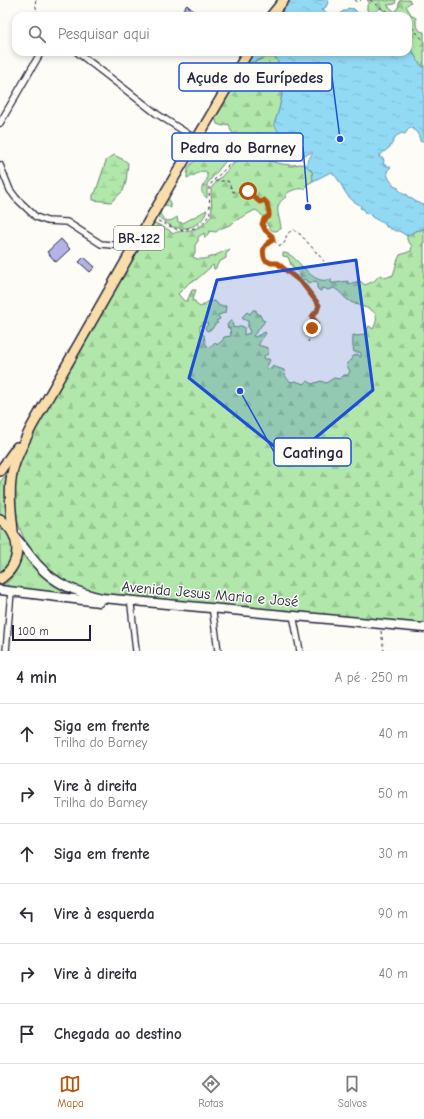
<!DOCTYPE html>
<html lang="pt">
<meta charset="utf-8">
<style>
body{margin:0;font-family:"Comic Neue",sans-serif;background:#f7f7f7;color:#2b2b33}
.scale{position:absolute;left:12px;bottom:10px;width:79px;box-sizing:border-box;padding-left:4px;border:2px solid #22223b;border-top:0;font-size:11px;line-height:14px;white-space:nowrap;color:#22223b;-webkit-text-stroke:3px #fdfcf7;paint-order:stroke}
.stop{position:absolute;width:12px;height:12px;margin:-9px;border:3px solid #b45309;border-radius:50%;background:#fff}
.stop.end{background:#b45309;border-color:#fff;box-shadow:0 1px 4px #0008}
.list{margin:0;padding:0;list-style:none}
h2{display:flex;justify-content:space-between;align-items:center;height:52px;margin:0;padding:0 16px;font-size:17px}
h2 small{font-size:13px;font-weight:400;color:#7c7c81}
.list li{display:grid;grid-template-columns:26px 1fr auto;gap:12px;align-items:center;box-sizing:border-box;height:60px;padding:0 16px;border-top:1px solid #e1e1e2}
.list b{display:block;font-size:15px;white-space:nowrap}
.list p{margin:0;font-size:13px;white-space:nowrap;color:#7c7c81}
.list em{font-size:13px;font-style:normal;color:#7c7c81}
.icon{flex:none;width:22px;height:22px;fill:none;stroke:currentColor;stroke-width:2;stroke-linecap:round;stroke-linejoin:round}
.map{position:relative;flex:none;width:424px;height:651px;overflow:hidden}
.search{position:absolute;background:#fff;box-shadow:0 2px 6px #0003;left:12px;right:12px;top:12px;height:44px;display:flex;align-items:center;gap:10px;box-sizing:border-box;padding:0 14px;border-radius:12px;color:#7c7c81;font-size:15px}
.sheet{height:412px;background:#fff}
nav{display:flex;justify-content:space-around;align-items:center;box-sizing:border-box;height:56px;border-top:1px solid #e1e1e2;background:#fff;font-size:11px;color:#7c7c81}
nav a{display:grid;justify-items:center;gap:2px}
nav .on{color:#b45309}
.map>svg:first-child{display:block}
.grass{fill:url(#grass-tufts);stroke:#6a8472}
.forest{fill:url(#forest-firs);stroke:#6a8472}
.wetland{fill:url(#wetland-marsh);stroke:#6a8472}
.water{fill:url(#water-ripples);stroke:#6590aa}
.building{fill:#b5b3e5;stroke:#22223b}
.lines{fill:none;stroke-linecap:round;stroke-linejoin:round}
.minor-casing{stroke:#22223b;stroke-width:8}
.secondary-casing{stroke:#22223b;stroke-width:11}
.primary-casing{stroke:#22223b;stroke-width:12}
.path{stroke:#22223b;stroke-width:1;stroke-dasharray:3 3;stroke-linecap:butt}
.minor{stroke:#fdfcf7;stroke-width:5.5}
.secondary{stroke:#fdfcf7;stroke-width:8}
.primary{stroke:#f9deab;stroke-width:9}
.route{stroke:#b45309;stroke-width:5}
.marked{fill:#1d4ed8;fill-opacity:0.2;stroke:#1d4ed8;stroke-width:3;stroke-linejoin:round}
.labels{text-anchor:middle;stroke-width:3;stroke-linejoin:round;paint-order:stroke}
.shield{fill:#fdfcf7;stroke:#646373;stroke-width:1}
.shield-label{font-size:14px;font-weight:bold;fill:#22223b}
.street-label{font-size:15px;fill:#22223b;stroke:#fdfcf7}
.leader{fill:none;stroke:#1d4ed8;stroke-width:1.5}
.callout-dot{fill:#1d4ed8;stroke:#fdfcf7;stroke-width:1.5}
.callout{fill:#fdfcf7;stroke:#1d4ed8;stroke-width:1.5}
.callout-label{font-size:16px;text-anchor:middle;font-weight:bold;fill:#22223b}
</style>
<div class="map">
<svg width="424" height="651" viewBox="0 0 424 651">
<defs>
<pattern id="grass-tufts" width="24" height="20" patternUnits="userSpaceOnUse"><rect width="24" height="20" fill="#b1e7aa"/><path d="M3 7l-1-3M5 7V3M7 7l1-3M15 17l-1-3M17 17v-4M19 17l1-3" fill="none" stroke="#98c693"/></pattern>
<pattern id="forest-firs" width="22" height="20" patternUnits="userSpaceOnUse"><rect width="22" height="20" fill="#b1e7aa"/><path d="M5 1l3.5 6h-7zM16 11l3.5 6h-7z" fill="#98c693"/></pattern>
<pattern id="wetland-marsh" width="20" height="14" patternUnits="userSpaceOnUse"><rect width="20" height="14" fill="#b1e7aa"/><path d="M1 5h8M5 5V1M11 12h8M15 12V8" fill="none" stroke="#98c693"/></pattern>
<pattern id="water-ripples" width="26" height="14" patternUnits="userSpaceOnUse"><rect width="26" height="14" fill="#92d9f4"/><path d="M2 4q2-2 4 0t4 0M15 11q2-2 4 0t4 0" fill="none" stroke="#7ebad2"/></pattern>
</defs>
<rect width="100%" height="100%" fill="#fdfcf7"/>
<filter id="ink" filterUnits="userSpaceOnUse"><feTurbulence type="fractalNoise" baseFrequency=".025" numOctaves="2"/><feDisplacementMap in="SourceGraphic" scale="8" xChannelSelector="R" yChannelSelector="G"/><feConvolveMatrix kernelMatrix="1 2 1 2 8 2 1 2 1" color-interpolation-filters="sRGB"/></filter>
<g filter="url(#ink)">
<g class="grass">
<polygon points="10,470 8,519 0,516 0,482"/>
<polygon points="0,523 10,534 15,554 0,577"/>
<path d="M 22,551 C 34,568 46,582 65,592 L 64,594 L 0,587 L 0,586 C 15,581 19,564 22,551 Z"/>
</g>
<g class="forest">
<polygon points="367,0 384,0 387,1 389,0 396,0 395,4 387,5 395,12 398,8 400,0 409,0 411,2 406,6 412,16 416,18 416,25 420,31 424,32 424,68 419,63 408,43 408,16 387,16 386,12 380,8 374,13 371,14 367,10 367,5 370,3"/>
<path d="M 265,57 L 272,57 L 276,58 C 287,78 282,104 274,124 L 298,143 L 300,148 L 292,149 L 286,147 C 268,161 268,152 249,150 C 244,150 239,152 233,152 L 207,184 L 207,198 C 199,192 201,187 207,180 L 207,173 L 205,171 C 198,171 194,177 187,178 C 187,164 192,163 203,156 L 206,159 C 207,143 223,146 228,134 L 229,135 L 234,134 L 231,131 L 229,124 L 223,126 L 217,124 L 215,117 L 246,63 L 257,61 Z"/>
<path d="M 246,156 C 261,157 275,164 290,165 C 295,165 301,163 305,165 C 312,169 314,175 313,181 L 306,185 L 305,189 C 298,188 291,190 286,194 L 286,197 C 271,206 281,218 281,229 C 279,229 277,231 275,231 C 267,232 265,213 255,210 L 235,221 C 230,227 222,226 216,232 L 210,231 L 205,238 L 204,233 L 198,237 L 198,241 L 195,245 L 195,252 L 193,257 C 204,264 219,252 231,249 L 226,254 L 226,258 L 219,262 L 215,269 L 214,269 L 213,265 L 196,280 L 190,282 L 178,294 L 184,301 L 187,301 L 192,290 L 196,290 L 192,301 L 195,301 L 197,305 L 200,307 L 204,305 L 206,302 L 214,301 L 217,303 L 219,306 L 226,306 L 225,313 L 218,315 L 220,319 L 216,321 L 218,323 L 215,324 L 212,329 L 207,331 L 205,328 L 208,324 L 205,322 L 200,326 L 200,332 L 204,335 L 205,342 L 207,346 L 210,347 L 215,342 L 217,345 L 223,340 L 224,337 L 231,336 L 230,328 L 228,328 L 227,325 L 231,320 L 232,320 L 233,328 L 235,327 L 237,328 L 241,326 L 244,327 L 244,335 L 250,333 L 248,327 L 248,321 L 243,319 L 242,317 L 247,312 L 250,314 L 253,310 L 256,310 L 256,312 C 259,313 262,317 262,320 L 265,321 L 253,336 L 255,337 L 265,332 L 266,333 L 258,345 L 268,348 L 268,354 L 264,356 L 264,358 L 265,359 L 269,359 L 270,360 L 266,368 L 272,369 L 272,366 L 284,370 C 285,375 286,380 292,382 L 295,381 L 304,384 L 308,381 L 312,384 L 321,381 L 326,383 L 334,378 L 340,379 L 344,375 L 348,375 L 350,371 L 347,366 L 347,363 L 352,360 L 352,357 L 358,354 L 359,356 L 361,357 L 361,354 L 360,352 L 354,352 C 352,346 353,340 353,335 L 358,336 L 367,333 L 368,327 L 369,326 L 373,329 C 385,307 363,309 351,302 C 344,299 341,291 334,288 L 328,290 L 324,288 L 323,289 L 321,288 L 321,291 L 320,291 L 317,288 L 317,282 L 314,281 L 312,283 L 307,282 L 305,279 L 303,280 L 301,279 L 300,275 L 291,265 L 288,257 L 283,256 L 283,253 C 298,252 310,288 331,279 L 331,283 L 335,283 L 348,281 L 348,284 L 360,281 L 365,285 L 374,281 L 380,275 L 385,278 L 393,275 C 396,268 396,262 400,255 L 411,251 L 412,246 L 407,240 L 407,236 L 415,231 L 424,229 L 424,626 L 103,596 C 93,593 80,591 71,586 C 29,565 6,518 16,472 C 19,456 28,442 36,428 C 48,405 61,382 74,359 C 100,314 125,269 151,225 L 155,223 L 169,230 L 173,234 C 177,231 180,232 185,231 C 197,230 206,225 212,214 L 211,188 L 233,164 Z"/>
<path d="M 167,197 L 169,199 L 171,208 L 164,204 L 160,214 C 165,222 169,223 177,217 L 178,222 L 183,223 L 207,210 C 203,225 187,231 173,227 C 167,224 162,219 156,216 Z"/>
</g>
<polygon class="wetland" points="114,155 124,160 128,163 126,182 123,191 111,202 93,200 93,195 96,191 106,161"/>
<g class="water">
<path d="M 289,0 L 327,0 L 328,2 L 326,7 L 321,10 L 323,10 C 326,14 334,15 339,16 L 343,11 L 346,11 L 348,8 L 352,9 L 353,8 L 357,12 L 353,16 L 277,16 Z"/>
<path d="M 408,43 L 419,63 L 424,68 L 424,140 L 421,142 L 420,141 C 420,136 415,129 410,127 L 405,134 L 402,133 L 396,136 L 390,147 L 379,156 L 380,158 L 383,158 L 384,161 L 383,164 L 391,167 L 387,171 C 387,178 392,183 397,188 L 398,187 L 398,189 L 405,195 L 407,194 L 407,196 L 420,204 L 424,205 L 424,229 L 415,231 L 407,236 L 399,231 L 395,231 L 392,229 L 390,229 L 389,227 L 386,227 L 386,225 L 372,217 L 369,213 L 365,213 L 364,209 L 360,208 L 361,206 C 357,203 352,201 348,196 C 342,189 339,177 331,172 L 313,181 L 312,171 L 305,165 L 312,154 L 312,152 L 306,155 L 302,154 L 298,142 L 295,140 L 289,142 C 282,137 278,132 274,124 C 282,104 287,78 276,58 C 265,54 257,63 246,63 L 253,52 L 408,52 Z"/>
</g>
<g class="building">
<polygon points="187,5 199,16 186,16 181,12"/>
<polygon points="61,239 70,249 56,262 47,252"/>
<polygon points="84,257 95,267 90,272 79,262"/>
</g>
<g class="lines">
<defs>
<g id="minor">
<polyline points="77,52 157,114 196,139"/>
<polyline points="0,123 41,52"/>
<polyline points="0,165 10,190 16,198 36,217 47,221 67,222 101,244 134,247"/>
<polyline points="131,605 136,651"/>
<polyline points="213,613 218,651"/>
<polyline points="294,620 300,651"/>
<polyline points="6,651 11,592"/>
</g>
<g id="secondary">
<path d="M 15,537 C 24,546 30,557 39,566 C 56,585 77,592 102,598 L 424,628"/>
<polyline points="0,590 99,602"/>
</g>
<g id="primary">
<polyline points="271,16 284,0"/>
<polyline points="0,471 17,447"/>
<path d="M 0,519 C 22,535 23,563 0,579"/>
<path d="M 13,531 C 11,511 8,489 13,469 C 17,454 25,440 32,426 L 151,217 L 248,52"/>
</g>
</defs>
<use href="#minor" class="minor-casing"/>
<use href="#secondary" class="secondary-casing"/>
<use href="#primary" class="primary-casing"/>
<g class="path">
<polyline points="36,0 35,4 39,16"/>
<polyline points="355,0 358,2 361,0"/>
<polyline points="370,0 393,16"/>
<polyline points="408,23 424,41"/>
<path d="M 302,159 L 285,156 L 278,159 L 248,154 L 243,155 L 231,163 L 213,181 L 228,181 L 233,192 L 238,192 L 240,190 L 244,189 L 254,196 L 256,200 L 260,202 L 264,200 L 267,203 L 267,207 L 270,211 L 269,216 L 264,219 L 262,225 L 265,230 L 272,236 L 273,240 L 280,246 C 290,242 281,234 294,230 L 301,235 L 324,261"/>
<polyline points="158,221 178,230 195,228 204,222 210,214 209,187 213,181"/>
<path d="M 273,240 C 264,246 261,250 265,260 L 271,263 L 277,263 L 302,283 L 319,305 L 317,311 L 313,315 L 312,317 L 317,323 L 312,328 L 308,342"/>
<polyline points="381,631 384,651"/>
</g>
<use href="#minor" class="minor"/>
<use href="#secondary" class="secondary"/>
<use href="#primary" class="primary"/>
</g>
</g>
<g class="lines" filter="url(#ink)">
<path class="route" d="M 248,191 C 252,194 255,199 260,202 L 264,200 L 267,203 C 267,208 270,211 269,216 L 264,219 L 262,224 L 265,230 L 272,236 L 273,240 C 264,245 261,249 265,260 L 271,263 L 277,263 L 302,283 L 319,305 L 317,311 L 313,315 L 312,317 L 317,323 L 312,328"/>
</g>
<path class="marked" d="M 356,260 L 373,390 L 290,459 L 189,378 L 217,280 Z"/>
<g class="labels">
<rect class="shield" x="114" y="226" width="50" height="24" rx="3"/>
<g class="shield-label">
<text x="139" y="243">BR-122</text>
</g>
<g class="street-label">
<text transform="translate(210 594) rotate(5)" y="5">Avenida Jesus Maria e José</text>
</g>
</g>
<path class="leader" d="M340 139L332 77M308 207L303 147M240 391L274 452"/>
<g class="callout-dot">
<circle cx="340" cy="139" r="4"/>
<circle cx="308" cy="207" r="4"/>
<circle cx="240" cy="391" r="4"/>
</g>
<g class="callout">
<rect x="179" y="63" width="153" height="28" rx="4"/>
<rect x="172" y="133" width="131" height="28" rx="4"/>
<rect x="274" y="438" width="77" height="28" rx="4"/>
</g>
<g class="callout-label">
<text x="255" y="83">Açude do Eurípedes</text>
<text x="238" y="153">Pedra do Barney</text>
<text x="313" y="458">Caatinga</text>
</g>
</svg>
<div class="scale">100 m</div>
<div class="stop" style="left:248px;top:191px"></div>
<div class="stop end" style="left:312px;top:328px"></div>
<div class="search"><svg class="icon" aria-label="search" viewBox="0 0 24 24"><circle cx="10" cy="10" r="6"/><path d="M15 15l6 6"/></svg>Pesquisar aqui</div>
</div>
<section class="sheet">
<h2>4 min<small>A pé · 250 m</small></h2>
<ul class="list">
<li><svg class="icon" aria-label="ahead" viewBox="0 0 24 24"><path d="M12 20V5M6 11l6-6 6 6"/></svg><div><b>Siga em frente</b><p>Trilha do Barney</p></div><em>40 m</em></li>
<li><svg class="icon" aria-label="right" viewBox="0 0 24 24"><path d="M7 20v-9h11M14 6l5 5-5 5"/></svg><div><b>Vire à direita</b><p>Trilha do Barney</p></div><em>50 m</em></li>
<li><svg class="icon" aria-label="ahead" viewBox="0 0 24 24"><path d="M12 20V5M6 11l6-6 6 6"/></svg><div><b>Siga em frente</b></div><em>30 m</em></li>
<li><svg class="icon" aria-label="left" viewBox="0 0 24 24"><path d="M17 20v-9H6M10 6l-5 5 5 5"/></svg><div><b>Vire à esquerda</b></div><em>90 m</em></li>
<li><svg class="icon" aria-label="right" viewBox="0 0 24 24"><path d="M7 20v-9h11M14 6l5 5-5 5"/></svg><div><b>Vire à direita</b></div><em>40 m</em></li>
<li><svg class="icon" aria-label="arrive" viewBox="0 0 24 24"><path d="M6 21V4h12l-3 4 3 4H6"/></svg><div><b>Chegada ao destino</b></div></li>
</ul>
</section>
<nav>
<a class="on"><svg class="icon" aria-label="map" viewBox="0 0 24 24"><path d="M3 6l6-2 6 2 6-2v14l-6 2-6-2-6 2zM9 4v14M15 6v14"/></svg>Mapa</a>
<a><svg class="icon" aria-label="directions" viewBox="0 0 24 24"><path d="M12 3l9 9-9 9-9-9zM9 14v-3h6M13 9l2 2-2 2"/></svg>Rotas</a>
<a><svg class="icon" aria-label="saved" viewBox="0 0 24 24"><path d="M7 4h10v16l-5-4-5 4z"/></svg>Salvos</a>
</nav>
